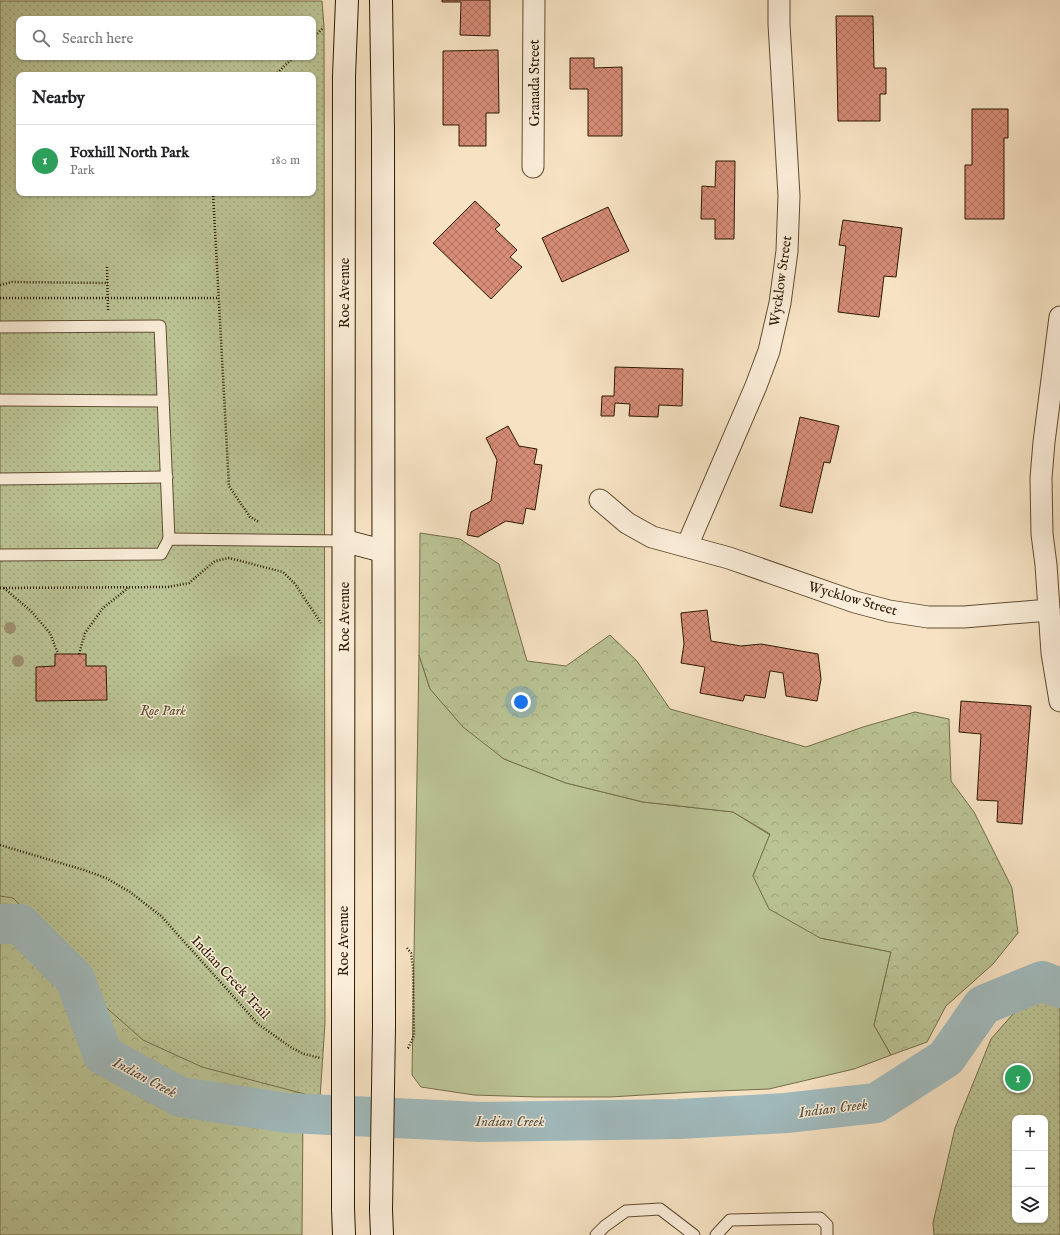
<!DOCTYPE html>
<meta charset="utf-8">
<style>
body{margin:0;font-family:"IM FELL English",serif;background:#f2f2f2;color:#202124}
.controls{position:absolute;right:12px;bottom:12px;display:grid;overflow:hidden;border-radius:8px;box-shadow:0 1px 3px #0004}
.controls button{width:36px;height:36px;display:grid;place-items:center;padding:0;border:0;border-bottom:1px solid #e0e0e0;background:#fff;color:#202124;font:20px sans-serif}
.you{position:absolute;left:521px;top:702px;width:14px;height:14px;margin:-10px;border:3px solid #fff;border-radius:50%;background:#1a73e8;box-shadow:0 0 0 6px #1a73e833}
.badge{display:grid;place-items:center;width:26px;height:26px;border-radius:50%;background:#8f2418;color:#fff;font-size:13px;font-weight:700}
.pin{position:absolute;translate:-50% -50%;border:2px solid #fff;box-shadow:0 1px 4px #0006}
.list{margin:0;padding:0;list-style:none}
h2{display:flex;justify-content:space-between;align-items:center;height:52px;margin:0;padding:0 16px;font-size:17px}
h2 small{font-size:13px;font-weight:400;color:#757577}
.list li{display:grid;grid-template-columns:26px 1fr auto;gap:12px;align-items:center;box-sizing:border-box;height:72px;padding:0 16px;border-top:1px solid #e0e0e0}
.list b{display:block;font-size:15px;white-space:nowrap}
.list p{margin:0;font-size:13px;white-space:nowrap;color:#757577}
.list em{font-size:13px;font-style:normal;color:#757577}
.icon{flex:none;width:22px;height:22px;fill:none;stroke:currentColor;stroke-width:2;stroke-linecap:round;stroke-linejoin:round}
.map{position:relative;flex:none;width:1060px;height:1235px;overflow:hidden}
.search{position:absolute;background:#fff;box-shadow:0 1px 3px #0004;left:16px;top:16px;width:300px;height:44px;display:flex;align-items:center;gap:10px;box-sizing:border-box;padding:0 14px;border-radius:8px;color:#757577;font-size:15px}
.panel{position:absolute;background:#fff;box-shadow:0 1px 3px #0004;left:16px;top:72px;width:300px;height:124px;border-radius:8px}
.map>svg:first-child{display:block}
.green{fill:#bbc495;stroke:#746e4a}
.forest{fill:url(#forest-crowns);stroke:#746e4a}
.park{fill:url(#park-dots);stroke:#746e4a;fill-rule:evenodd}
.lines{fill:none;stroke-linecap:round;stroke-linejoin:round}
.river{stroke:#a1bbbe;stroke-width:40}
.building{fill:url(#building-cross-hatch);stroke:#2d1900}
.service-casing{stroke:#604c31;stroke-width:13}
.minor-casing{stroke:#604c31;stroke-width:23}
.secondary-casing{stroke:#2d1900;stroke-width:24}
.path{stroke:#2d1900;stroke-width:2.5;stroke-dasharray:1 2;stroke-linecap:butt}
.service{stroke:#faedd9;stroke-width:11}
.minor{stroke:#faedd9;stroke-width:21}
.secondary{stroke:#faedd9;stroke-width:22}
.secondary-bridge-casing{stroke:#2d1900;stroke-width:24;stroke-linecap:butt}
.secondary-bridge{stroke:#faedd9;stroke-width:22}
.tree{fill:#a09071}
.labels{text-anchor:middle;stroke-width:3;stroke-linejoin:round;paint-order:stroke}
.street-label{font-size:14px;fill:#2d1900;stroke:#faedd9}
.park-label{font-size:14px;font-style:italic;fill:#584c2d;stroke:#faedd9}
.water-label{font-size:15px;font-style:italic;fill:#565242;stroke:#faedd9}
</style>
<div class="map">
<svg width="1060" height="1235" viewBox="0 0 1060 1235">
<defs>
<pattern id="forest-crowns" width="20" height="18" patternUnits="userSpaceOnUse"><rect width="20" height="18" fill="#bbc495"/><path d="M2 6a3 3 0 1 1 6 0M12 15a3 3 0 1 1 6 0" fill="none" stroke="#a1a87f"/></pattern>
<pattern id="park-dots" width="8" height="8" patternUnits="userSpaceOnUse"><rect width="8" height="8" fill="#bbc495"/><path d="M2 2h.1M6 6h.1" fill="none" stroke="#a1a87f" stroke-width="1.8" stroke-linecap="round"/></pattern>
<pattern id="building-cross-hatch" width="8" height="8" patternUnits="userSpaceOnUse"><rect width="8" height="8" fill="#d68c77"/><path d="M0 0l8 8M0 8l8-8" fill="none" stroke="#ae725f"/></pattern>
</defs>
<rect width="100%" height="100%" fill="#f7e3c4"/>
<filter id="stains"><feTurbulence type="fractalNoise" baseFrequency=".005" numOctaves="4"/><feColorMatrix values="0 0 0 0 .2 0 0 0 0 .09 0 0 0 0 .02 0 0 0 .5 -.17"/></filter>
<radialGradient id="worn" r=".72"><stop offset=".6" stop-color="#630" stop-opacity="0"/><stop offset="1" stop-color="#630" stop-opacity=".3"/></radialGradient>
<polygon class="green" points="419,655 430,689 504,759 566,783 643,802 733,812 770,835 753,876 820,938 891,952 874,1025 891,1055 854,1069 769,1089 693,1092 610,1097 537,1097 474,1095 421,1087 412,1075"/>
<g class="forest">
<polygon points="420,533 460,539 499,564 527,661 566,666 610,635 637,661 670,709 806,747 863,727 915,712 949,719 951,781 974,812 1012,888 1018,933 993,964 946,1006 927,1042 891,1055 874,1025 891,952 820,938 769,909 753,876 770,834 733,812 643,802 566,783 504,759 463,727 430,689 419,655"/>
<polygon points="0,847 304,981 302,1235 0,1235"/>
</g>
<g class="park">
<path d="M 0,1 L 322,1 L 324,26 L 325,1023 L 320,1098 L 202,1067 L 143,1040 L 100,1002 L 59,943 L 13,898 L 0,896 ZM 19,19 L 313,19 L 313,57 L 19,57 ZM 19,75 L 313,75 L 313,193 L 19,193 Z"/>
<path d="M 1042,981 L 1060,988 L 1060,1235 L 934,1235 L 933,1223 L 955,1128 L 991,1039 ZM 1015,1118 L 1045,1118 L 1045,1220 L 1015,1220 Z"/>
</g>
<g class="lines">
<polyline class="river" points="0,924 20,924 75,979 103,1055 180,1097 288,1113 480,1122 679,1119 786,1113 876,1103 946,1058 983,1005 1042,981 1060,988"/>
</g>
<g class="building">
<polygon points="442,0 490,0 490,36 460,35 461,2 442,2"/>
<polygon points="836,16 873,16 874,68 886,68 886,94 880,94 880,121 838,121"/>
<polygon points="498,50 499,113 486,113 486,146 459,146 459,125 443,125 443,51"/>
<polygon points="570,58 594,58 594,68 622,67 622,136 588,136 588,89 570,89"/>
<polygon points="972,109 1008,109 1008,138 1004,138 1004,219 965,219 965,165 972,165"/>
<polygon points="716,161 735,161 734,239 715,239 715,219 701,219 702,186 715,187"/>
<polygon points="475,201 500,225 495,229 517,250 510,257 522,267 491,299 433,243"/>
<polygon points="608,207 629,251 562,282 542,238"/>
<polygon points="843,220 902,228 896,277 884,276 879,317 838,312 846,246 839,245"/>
<polygon points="615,367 683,369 682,406 659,405 658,417 629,416 630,404 615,403 614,416 601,416 602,396 614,396"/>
<polygon points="800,417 839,426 830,463 824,462 812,513 780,506"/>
<polygon points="508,426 519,446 537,449 534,464 542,465 535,510 526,508 523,524 506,521 478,537 467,535 471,512 491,501 497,460 486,438"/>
<polygon points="707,610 711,641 741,646 761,644 818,654 821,679 817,701 786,696 783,673 771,671 770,671 765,698 745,695 743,701 700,693 705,667 681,663 684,644 681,615 681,613"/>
<polygon points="55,654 86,654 86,666 106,666 107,700 36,701 36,667 55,666"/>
<polygon points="961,701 1031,706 1022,824 997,822 998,801 977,800 981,734 959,732"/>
</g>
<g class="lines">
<defs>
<g id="service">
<polyline points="0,327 160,326 169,539"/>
<polyline points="0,400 163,401"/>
<polyline points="0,479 167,477"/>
<polyline points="0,555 161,554 169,539 345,541"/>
<polyline points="596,1235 605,1226 626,1211 660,1209 694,1235"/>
<polyline points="716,1235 730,1220 820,1218 827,1225 827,1235"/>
</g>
<g id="minor">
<polyline points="533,167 534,0"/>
<polyline points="1060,317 1044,442 1041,478 1042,534 1046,565 1052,653 1060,701"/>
<polyline points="600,500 627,523 652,537 729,558 855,602 889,611 928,617 964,617 1049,610"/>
<polyline points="687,546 756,386 769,351 780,303 787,251 789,196 779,24 779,0"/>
</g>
<g id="secondary">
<polyline points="381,0 383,129 384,1027"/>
<polyline points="345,541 383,551"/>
<polyline points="343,1025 344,76 347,0"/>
<polyline points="343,1208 344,1235"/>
<polyline points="381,1210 382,1235"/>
</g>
</defs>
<use href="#service" class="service-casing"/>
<use href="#minor" class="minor-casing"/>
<use href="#secondary" class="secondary-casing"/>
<g class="path">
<polyline points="313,38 323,28"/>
<polyline points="275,75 294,57"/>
<polyline points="213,193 229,486 250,517 259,522"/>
<polyline points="107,267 108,310"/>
<polyline points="0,285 12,282 108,283"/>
<polyline points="0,298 219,298"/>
<polyline points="0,588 168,587 189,583 215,561 229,558 283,572 295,584 321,623"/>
<polyline points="4,588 31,611 50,633 58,654"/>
<polyline points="79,654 85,633 103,608 128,588"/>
<polyline points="0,845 84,870 106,878 130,892 161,916 258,1024 292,1048 304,1054 320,1058"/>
<polyline points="407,948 411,953 413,967 414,1036 408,1048 407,1048"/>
</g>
<use href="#service" class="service"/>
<use href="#minor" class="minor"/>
<use href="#secondary" class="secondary"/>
<defs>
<g id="secondary-bridge">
<polyline points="343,1025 343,1208"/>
<polyline points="381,1210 384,1027"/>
</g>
</defs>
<use href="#secondary-bridge" class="secondary-bridge-casing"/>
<use href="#secondary-bridge" class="secondary-bridge"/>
</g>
<g class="tree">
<circle cx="10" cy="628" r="6"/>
<circle cx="18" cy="661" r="6"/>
</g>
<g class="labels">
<g class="street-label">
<text transform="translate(534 83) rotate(-90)" y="5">Granada Street</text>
<text transform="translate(780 281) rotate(-82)" y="5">Wycklow Street</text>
<text transform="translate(344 293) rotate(-90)" y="5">Roe Avenue</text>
<text transform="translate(853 598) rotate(16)" y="5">Wycklow Street</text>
<text transform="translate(344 617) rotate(-90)" y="5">Roe Avenue</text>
<text transform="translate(343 941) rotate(-90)" y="5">Roe Avenue</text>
<text transform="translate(231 977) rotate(47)" y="5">Indian Creek Trail</text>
</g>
<g class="park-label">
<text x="163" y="715">Roe Park</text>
</g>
<g class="water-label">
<text transform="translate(145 1077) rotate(28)" y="5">Indian Creek</text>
<text transform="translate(833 1108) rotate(-7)" y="5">Indian Creek</text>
<text x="510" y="1126">Indian Creek</text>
</g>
</g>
<rect width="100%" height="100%" filter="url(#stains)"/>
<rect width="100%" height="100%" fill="url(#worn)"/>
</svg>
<div class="controls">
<button>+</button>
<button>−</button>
<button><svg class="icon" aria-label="layers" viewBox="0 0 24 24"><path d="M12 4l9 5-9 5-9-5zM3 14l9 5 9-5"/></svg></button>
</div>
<div class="you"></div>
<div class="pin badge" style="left:1018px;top:1078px;background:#2e9e5b">1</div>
<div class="search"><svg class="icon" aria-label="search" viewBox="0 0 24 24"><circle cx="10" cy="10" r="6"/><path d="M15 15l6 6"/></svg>Search here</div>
<section class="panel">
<h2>Nearby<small></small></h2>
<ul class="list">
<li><span class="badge" style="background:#2e9e5b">1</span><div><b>Foxhill North Park</b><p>Park</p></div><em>180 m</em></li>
</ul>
</section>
</div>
